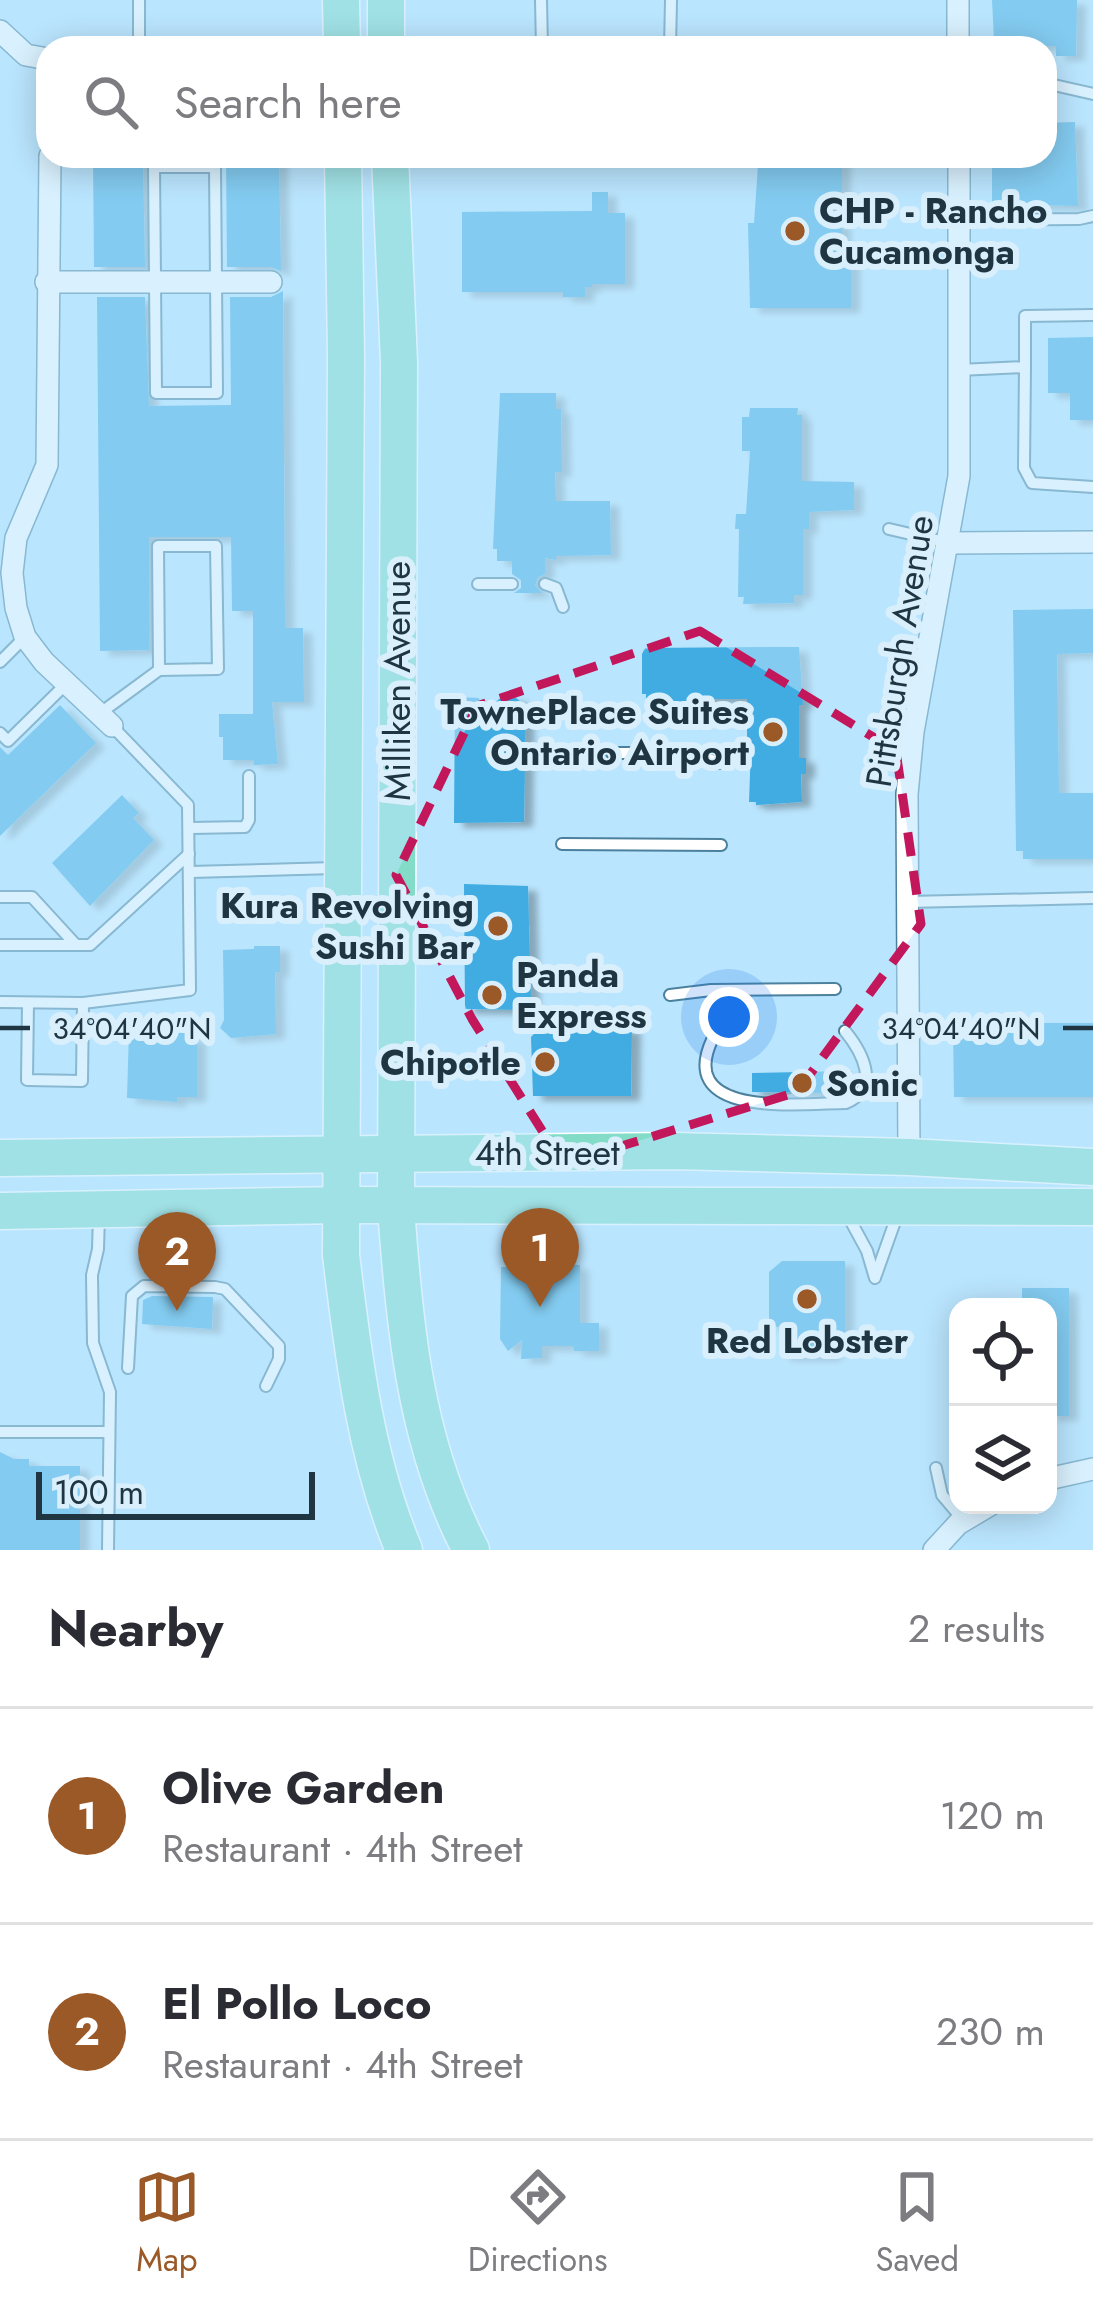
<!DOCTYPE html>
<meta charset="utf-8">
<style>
body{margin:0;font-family:Jost,sans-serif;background:#f7f7f7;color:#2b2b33}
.controls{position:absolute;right:36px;bottom:36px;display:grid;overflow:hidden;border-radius:24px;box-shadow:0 6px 30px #0003}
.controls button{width:108px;height:108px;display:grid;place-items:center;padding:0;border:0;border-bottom:3px solid #e1e1e2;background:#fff;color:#2b2b33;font:60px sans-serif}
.scale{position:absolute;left:36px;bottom:30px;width:279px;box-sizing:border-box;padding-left:12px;border:6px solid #1f3541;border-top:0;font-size:33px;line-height:42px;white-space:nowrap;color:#1f3541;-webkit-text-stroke:9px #daeffc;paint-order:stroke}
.you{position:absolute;left:729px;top:1017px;width:42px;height:42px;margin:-30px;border:9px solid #fff;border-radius:50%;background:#1a73e8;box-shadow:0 0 0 18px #1a73e833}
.badge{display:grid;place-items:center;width:78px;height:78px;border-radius:50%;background:#9b5928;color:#fff;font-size:39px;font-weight:700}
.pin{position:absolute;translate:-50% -99px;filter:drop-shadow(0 3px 6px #0008)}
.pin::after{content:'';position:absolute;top:63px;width:42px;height:36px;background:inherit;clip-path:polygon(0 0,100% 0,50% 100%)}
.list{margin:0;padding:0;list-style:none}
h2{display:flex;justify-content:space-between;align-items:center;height:156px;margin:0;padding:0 48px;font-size:51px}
h2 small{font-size:39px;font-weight:400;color:#7c7c81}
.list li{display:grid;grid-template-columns:78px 1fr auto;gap:36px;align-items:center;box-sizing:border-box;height:216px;padding:0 48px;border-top:3px solid #e1e1e2}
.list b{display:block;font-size:45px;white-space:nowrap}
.list p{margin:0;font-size:39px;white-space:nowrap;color:#7c7c81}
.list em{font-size:39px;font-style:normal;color:#7c7c81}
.icon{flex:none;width:66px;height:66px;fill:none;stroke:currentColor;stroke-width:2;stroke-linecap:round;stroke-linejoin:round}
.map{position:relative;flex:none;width:1093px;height:1550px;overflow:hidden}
.search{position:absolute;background:#fff;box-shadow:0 6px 30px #0003;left:36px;right:36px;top:36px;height:132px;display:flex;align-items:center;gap:30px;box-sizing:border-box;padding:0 42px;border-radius:36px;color:#7c7c81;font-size:45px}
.sheet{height:588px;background:#fff}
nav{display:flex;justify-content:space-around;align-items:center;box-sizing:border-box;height:168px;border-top:3px solid #e1e1e2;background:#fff;font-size:33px;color:#7c7c81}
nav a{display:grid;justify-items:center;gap:6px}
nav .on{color:#9b5928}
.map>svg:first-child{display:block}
.building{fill:#40ace1;filter:url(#shadow)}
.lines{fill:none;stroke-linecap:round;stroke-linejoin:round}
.service-casing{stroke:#4c819d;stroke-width:14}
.minor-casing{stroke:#4c819d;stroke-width:24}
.primary-casing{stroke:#fff;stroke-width:39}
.service{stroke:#fff;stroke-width:10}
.minor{stroke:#fff;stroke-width:21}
.primary{stroke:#82dcc8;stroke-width:36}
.marked{fill:none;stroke:#c2185b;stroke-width:9;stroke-dasharray:24 15;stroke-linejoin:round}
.ticks{fill:none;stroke:#1f3541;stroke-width:4.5}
.poi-dot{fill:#9b5928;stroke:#daeffc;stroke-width:4.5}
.labels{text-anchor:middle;stroke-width:12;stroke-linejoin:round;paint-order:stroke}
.poi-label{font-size:36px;font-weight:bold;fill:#1f3541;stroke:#daeffc;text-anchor:start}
.street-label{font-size:36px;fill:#1f3541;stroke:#daeffc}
.ticks-label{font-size:30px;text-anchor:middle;fill:#1f3541;stroke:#daeffc;stroke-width:12;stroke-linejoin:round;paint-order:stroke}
</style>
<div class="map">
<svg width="1093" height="1550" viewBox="0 0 1093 1550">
<defs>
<filter id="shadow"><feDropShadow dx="9" dy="5" stdDeviation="3" flood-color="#0004"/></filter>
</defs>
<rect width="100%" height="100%" fill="#bae5fe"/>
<g class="building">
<polygon points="992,0 1077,0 1076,56 1056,56 1056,46 1035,46 1035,40 994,40"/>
<polygon points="1075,122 1078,206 992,204 992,156 1045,156 1045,123"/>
<polygon points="93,156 143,156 145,267 94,267"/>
<polygon points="226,156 279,156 281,271 271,267 227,267"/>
<polygon points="826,156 842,156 842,192 832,192 832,222 842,222 842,255 851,255 851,308 750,308 748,223 754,223 758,165 826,161"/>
<polygon points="592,192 608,192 608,213 625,213 625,284 592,284 592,287 585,287 585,297 563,297 563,292 462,292 462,212 592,211"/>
<polygon points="283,291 285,628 303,628 304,702 272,702 278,764 254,765 254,760 223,760 223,737 219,737 219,714 253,714 253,611 232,611 231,537 149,537 149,650 100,651 97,297 145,297 149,406 231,405 230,297 271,297"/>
<polygon points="1093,337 1093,420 1070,420 1070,393 1048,393 1048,338"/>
<polygon points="500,393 556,393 556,409 561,409 562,472 555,472 556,501 610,501 611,555 556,556 556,560 545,558 545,574 538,577 535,585 542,593 514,593 521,588 521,580 512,574 512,561 497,561 497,549 493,549"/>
<polygon points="750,408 798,408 797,415 802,415 802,481 854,482 854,510 809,512 809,529 803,529 803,595 794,595 794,603 743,604 744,597 738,597 739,529 735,529 736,514 746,514 750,451 742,451 742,417 749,417"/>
<polygon points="1093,609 1093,653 1057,654 1059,793 1093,793 1093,859 1023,859 1023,851 1016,851 1013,610"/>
<polygon points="776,647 799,647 803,705 799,705 799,758 806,758 806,774 801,774 802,802 756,805 756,802 749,802 751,747 747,747 747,699 704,699 704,703 646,701 646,694 642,694 642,654 645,648"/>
<polygon points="455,697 479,698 479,719 501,697 515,697 526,706 524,822 454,823"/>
<polygon points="60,705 96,743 0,836 0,747 8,755"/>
<polygon points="122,795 139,813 133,818 154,840 90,906 52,863"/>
<polygon points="464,884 528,886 531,1000 521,1010 465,1009"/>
<polygon points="254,946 280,946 280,972 275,972 276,1034 231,1038 220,1028 224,1020 223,950 254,949"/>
<polygon points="953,1023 1093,1023 1093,1097 954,1097"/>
<polygon points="541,1026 632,1027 631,1096 533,1096 531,1037"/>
<polygon points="129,1029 173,1029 187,1031 187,1037 197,1037 197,1097 177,1097 177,1102 127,1098"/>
<polygon points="852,1071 852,1086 843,1093 752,1092 752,1073"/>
<polygon points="520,1261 580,1265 580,1323 599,1323 599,1351 574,1351 574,1346 542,1346 542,1358 521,1359 522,1340 508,1351 500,1339 501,1267 520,1267"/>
<polygon points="782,1261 845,1261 845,1334 837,1335 837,1349 833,1349 832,1356 781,1356 781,1327 769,1326 769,1272"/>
<polygon points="1022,1288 1069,1288 1069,1416 1048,1416 1048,1307 1022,1307"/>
<polygon points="152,1296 213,1297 212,1329 142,1324 143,1300"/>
<polygon points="0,1452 14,1459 29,1459 29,1466 80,1466 80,1550 0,1550"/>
</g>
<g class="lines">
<defs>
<g id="service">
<polyline points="541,0 542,48"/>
<polyline points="139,48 139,0"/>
<polyline points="670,48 671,0"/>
<polyline points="1045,83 1093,94"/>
<polygon points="154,167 215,167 217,393 156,393"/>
<polyline points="959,220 1079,219 1093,216"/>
<polyline points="1025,367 1024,468 1032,483 1093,487"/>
<polyline points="959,370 1025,367 1025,316 1093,315"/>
<polyline points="889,529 945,542"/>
<polyline points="478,584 512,584"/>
<polyline points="545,584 556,588 563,607"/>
<polyline points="0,662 25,637"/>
<polyline points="99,714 159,670 158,546 216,546 218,669 159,670"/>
<polyline points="0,733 8,741 65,685"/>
<polyline points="612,753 695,753 719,763"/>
<polyline points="190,828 245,827 249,820 249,776"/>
<polyline points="562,844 721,845"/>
<polyline points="190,872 335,868"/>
<polyline points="0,897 32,897 76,945"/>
<polyline points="908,902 1093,898"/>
<polyline points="0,945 90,945 189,854"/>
<polyline points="670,995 711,990 835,989"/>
<polyline points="0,1002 83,1003 190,990 188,805 112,726"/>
<polyline points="28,1003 27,1080 82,1081 83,1003"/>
<path d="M 712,1040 C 675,1120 805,1103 846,1103 C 881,1088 863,1053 845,1031"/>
<polyline points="99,1215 98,1249 92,1275 93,1343 110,1392 108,1550"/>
<polyline points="848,1216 867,1251 875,1278"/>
<polyline points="876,1275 898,1213"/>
<polyline points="128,1368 132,1296 144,1286 215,1287 225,1289 279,1346 279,1359 266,1386"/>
<polyline points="0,1432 109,1432"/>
<polyline points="936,1468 942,1495 964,1521"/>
</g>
<g id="minor">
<polyline points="958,0 958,48"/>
<polyline points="0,31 26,55 48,59"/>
<polyline points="50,156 47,465 16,538 12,573 16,608 25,637 44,662 112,726"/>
<polyline points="46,282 271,282"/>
<polyline points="949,543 1093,542"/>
<polyline points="909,1157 907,794 913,732 959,476 959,156"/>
<polyline points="1048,1479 1093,1469"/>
<polyline points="934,1550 958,1524 990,1505"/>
</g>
<g id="primary">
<polyline points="341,0 342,48"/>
<polyline points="386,0 386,48"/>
<path d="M 343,156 L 346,356 L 341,1255 C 353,1354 365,1457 404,1550"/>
<path d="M 390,156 L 399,362 L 396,1207 C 404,1324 415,1444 471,1550"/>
<polyline points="0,1158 674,1151 909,1157 1093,1167"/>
<polyline points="0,1211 343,1205 1093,1207"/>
</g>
</defs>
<use href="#service" class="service-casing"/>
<use href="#minor" class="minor-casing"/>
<use href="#primary" class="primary-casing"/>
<use href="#service" class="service"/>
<use href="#minor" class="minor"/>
<use href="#primary" class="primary"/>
</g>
<path d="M0 0H1093V1550H0ZM 700,631 L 896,751 L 921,924 L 797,1092 L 563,1164 L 472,1019 L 396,875 L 477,706 Z" fill="#bae5fe" fill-opacity=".55" fill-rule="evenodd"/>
<path class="marked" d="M 700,631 L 896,751 L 921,924 L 797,1092 L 563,1164 L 472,1019 L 396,875 L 477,706 Z"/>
<path class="ticks" d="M 0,1028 L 30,1028M 1063,1028 L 1093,1028"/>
<g class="poi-dot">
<circle cx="795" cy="231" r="12"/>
<circle cx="773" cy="732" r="12"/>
<circle cx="498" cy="926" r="12"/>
<circle cx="492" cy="995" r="12"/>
<circle cx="545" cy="1062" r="12"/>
<circle cx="802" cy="1083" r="12"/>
<circle cx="807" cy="1299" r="12"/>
</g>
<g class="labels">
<g class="poi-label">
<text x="819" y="223">CHP - Rancho<tspan x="819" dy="41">Cucamonga</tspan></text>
<text x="749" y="724" text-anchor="end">TownePlace Suites<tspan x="749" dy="41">Ontario Airport</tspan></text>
<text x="474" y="918" text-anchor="end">Kura Revolving<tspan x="474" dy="41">Sushi Bar</tspan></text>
<text x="516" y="987">Panda<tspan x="516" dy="41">Express</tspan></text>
<text x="521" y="1075" text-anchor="end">Chipotle</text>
<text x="826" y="1096">Sonic</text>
<text x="807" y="1353" text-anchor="middle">Red Lobster</text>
</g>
<g class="street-label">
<text transform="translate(899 651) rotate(-81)" y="13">Pittsburgh Avenue</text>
<text transform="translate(397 681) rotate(-90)" y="13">Milliken Avenue</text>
<text x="547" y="1165">4th Street</text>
</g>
</g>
<g class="ticks-label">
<text x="132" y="1039">34°04'40"N</text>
<text x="961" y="1039">34°04'40"N</text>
</g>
</svg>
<div class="controls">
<button><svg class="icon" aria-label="locate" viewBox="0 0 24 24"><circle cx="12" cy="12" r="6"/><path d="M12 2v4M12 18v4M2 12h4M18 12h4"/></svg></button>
<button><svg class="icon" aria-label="layers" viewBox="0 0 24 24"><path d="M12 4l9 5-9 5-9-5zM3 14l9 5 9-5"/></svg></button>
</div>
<div class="scale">100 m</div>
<div class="you"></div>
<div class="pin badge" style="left:540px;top:1307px">1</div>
<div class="pin badge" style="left:177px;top:1311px">2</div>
<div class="search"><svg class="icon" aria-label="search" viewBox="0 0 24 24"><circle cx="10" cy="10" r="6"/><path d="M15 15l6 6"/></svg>Search here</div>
</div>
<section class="sheet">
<h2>Nearby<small>2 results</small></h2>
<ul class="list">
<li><span class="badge">1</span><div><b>Olive Garden</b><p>Restaurant · 4th Street</p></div><em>120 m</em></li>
<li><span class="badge">2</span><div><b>El Pollo Loco</b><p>Restaurant · 4th Street</p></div><em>230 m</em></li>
</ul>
</section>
<nav>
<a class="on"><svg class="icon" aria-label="map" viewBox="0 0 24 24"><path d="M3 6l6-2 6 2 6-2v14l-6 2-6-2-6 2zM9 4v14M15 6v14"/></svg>Map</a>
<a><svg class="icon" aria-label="directions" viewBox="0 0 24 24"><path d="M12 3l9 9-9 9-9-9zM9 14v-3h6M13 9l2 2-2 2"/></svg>Directions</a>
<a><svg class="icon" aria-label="saved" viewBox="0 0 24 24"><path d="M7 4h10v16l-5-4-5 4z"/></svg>Saved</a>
</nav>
